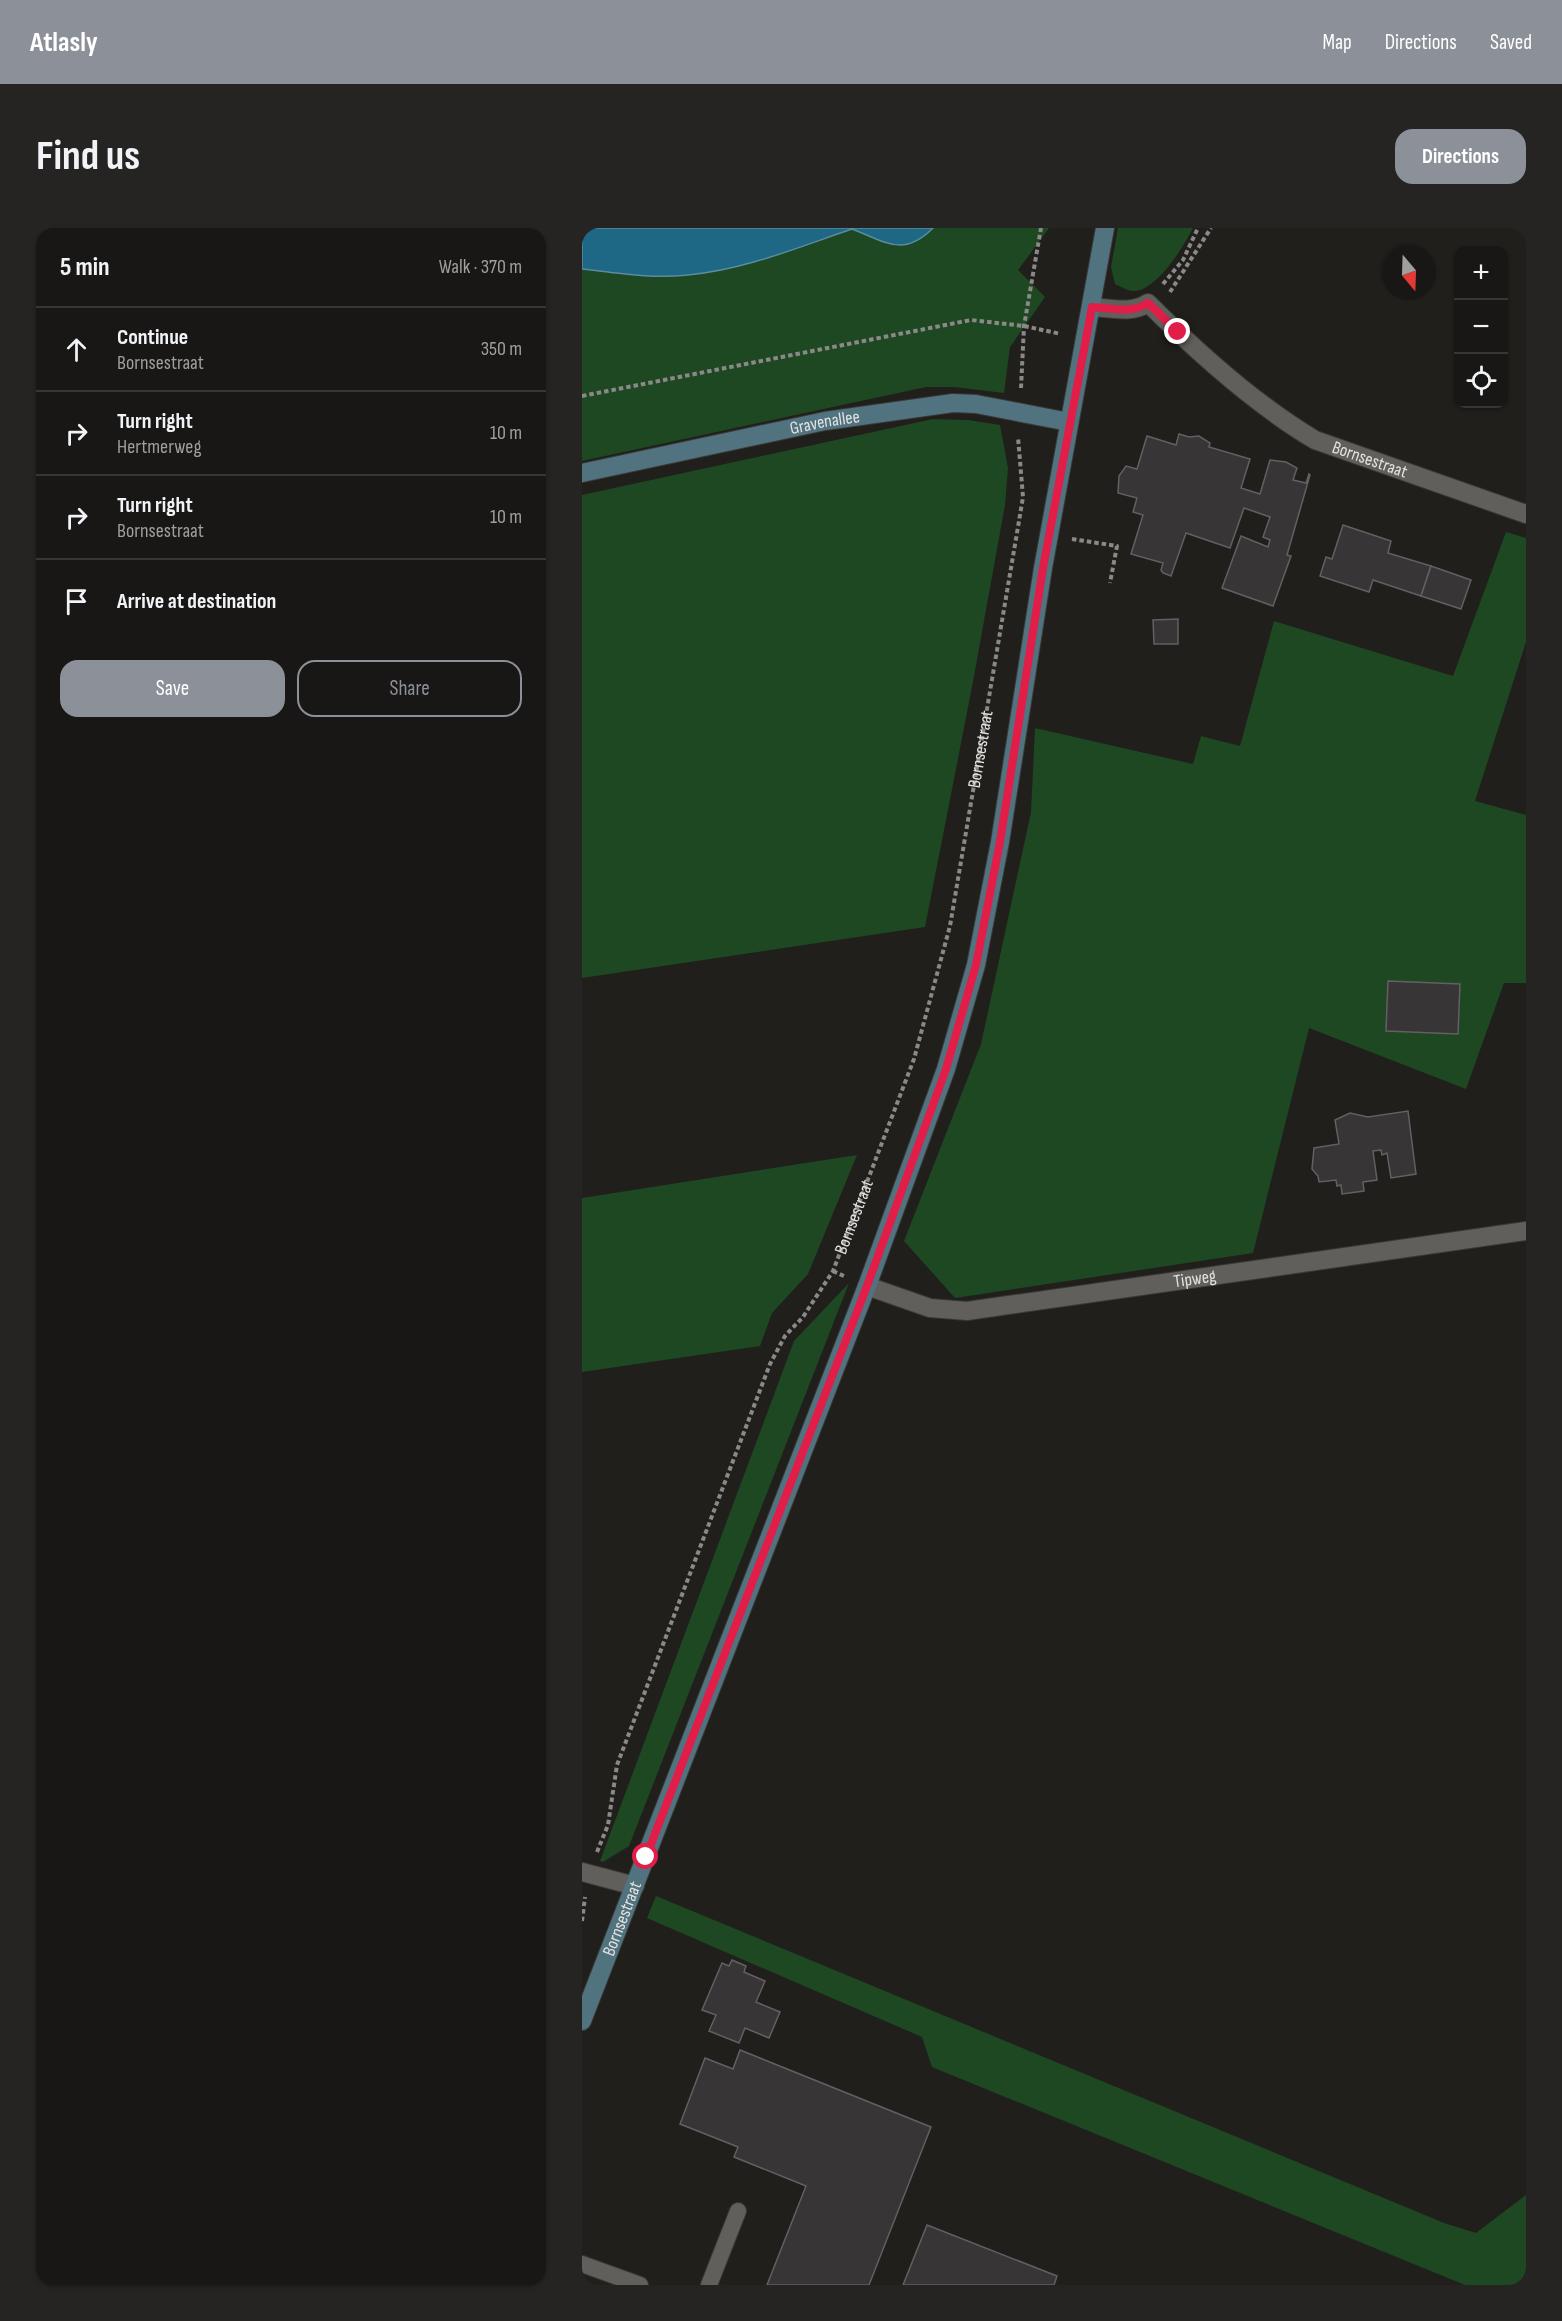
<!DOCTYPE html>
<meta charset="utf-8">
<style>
body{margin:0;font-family:"Sofia Sans Condensed",sans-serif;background:#252422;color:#f1f3f6}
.controls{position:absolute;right:18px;top:18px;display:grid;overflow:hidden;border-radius:12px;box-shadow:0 2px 4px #0004}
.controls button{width:54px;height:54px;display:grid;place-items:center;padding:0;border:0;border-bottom:2px solid #363634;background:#181715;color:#f1f3f6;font:30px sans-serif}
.compass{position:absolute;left:800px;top:18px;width:54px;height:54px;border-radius:50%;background:#181715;box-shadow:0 2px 4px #0004;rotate:161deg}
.stop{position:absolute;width:18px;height:18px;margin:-14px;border:4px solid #e11d48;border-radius:50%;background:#fff}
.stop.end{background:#e11d48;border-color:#fff;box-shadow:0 2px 6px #0008}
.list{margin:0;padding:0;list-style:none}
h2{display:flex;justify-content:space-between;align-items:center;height:78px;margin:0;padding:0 24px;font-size:26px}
h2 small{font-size:20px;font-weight:400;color:#9f9fa0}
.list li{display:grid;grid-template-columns:39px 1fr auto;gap:18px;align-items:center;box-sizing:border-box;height:84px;padding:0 24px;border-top:2px solid #363634}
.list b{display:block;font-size:22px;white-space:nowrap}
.list p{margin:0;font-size:20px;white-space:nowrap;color:#9f9fa0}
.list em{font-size:20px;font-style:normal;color:#9f9fa0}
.actions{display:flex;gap:12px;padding:18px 24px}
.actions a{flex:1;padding:14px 0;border:2px solid #8c9099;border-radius:18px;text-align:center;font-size:21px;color:#8c9099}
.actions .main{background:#8c9099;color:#fff}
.icon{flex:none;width:33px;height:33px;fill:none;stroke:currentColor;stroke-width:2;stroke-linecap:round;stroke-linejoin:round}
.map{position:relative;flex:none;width:944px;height:2057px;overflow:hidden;border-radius:18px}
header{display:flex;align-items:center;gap:36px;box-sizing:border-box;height:84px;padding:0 30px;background:#8c9099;color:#fff}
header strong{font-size:28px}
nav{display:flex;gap:33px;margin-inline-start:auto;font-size:21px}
.intro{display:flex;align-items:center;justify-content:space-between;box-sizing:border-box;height:144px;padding:0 36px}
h1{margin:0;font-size:42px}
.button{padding:15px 27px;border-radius:18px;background:#8c9099;color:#fff;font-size:21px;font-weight:700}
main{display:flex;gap:36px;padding:0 36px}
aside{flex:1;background:#181715;border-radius:18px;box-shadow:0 2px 4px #0004}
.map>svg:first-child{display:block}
.green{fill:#1e4821}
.water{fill:#1e6785;stroke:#598ca0;stroke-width:1.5}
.building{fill:#383537;stroke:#635f62;stroke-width:1.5}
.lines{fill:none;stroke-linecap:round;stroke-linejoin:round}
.lane-casing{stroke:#393936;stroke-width:18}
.street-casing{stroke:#393936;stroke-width:20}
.secondary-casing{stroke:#393936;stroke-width:20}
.path{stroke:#8a8987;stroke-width:4;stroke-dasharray:4.5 3;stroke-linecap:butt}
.lane{stroke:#605f5b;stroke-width:16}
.street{stroke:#605f5b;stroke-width:18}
.secondary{stroke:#51727f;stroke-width:18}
.route{stroke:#e11d48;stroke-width:8}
.labels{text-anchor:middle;stroke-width:4.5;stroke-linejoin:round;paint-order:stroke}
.street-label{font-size:18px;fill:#e3e2e0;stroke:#161512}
</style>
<header>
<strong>Atlasly</strong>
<nav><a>Map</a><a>Directions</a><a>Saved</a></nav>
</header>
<div class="intro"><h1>Find us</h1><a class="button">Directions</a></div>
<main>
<aside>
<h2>5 min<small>Walk · 370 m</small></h2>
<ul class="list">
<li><svg class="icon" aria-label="ahead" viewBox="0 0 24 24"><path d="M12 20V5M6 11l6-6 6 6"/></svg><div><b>Continue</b><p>Bornsestraat</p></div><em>350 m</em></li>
<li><svg class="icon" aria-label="right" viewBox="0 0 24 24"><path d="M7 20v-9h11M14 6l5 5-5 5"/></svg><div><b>Turn right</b><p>Hertmerweg</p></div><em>10 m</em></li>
<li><svg class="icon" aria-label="right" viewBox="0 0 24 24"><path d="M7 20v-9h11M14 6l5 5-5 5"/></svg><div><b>Turn right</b><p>Bornsestraat</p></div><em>10 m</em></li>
<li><svg class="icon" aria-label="arrive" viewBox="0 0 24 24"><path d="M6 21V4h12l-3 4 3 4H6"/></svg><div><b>Arrive at destination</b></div></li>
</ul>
<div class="actions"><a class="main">Save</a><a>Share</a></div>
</aside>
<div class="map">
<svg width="944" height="2057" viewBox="0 0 944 2057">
<rect width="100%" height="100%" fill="#201f1c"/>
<g class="green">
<path d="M 351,0 L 467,0 L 436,42 L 463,69 L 428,119 L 422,165 L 372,159 L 344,159 L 0,233 L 0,41 L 47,47 L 178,33 L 270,1 C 304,15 321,30 351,0 Z"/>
<path d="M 536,0 L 611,0 C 602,18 574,64 551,63 C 545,63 538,58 533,56 L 529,39 Z"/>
<polygon points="351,191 386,192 418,197 426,240 423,277 390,459 343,699 0,750 0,267"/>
<polygon points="924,304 944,310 944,414 893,573 944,587 944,755 922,755 884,861 727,800 671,1025 373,1070 322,1013 399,816 449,584 453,500 611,536 619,508 658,518 692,393 871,448"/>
<polygon points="275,927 226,1046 190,1085 178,1118 0,1144 0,970"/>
<polygon points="267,1055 47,1618 21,1634 18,1633 212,1113"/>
<polygon points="74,1668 862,1995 894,2005 944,1967 944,2057 883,2057 350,1839 340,1809 65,1690"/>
</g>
<path class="water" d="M 0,0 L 351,0 C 321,30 304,14 270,1 C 217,19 162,42 106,47 C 71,51 35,45 0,41 Z"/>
<g class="building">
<polygon points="597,206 607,209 617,208 628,215 627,219 668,231 659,260 678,266 688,232 704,234 715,240 711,252 724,255 727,246 728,247 705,327 709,328 691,378 640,360 659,308 686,319 688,312 681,309 688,289 662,280 648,320 604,305 589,348 581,345 579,342 581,335 549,326 561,287 551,284 555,270 536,265 537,248 544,238 555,241 565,208 594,217"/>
<polygon points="761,297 809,313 806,325 849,338 839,368 791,352 787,364 738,348 744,329 750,331"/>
<polygon points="849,338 889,352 879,381 839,368"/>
<polygon points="596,391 596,416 572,416 571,392"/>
<polygon points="806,753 878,756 876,806 804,803"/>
<polygon points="826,883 834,946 809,950 805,925 800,927 799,922 791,923 795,952 781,954 782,963 760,966 759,957 755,958 754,952 737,954 736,948 730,941 732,920 757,916 753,892 768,885 786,889"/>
<polygon points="150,1732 164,1738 162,1744 183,1753 174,1774 198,1784 187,1810 163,1800 157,1815 127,1803 134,1787 120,1782 140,1735 147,1738"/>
<polygon points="158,1822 349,1899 287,2057 185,2057 224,1958 152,1929 156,1919 98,1896 123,1830 151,1841"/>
<polygon points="345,1997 475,2048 472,2057 321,2057"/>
</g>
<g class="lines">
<defs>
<g id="lane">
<polyline points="0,2036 58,2057"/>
<polyline points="127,2057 156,1983"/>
</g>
<g id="street">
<path id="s2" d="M 510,79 C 528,80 550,86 566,75 C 615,124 674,177 733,212 L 944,286"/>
<path id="s3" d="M 285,1058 L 348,1080 L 385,1083 L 944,1003"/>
<polyline points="0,1644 53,1658"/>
</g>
<g id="secondary">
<path id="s4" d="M 0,245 L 243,193 L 371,175 L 394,176 L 487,194"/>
<path id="s5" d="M 0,1793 L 285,1058 L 364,841 L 394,737 L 418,614 L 461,340 L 523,0"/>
</g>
</defs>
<use href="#lane" class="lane-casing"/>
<use href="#street" class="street-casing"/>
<use href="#secondary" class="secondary-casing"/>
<g class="path">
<polyline points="581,56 601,32 616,0"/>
<polyline points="588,64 629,0"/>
<polyline points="439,160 442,98 459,0"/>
<polyline points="0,168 389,92 442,98 479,106"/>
<polyline points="490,311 535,318 528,355"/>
<polyline points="251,1043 264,1049"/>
<path id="s1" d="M 15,1624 L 26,1597 L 35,1537 L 188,1136 L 203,1108 L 221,1089 L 251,1043 L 332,831 L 368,698 L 436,299 L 441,269 L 436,209"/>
<polyline points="0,1693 3,1669"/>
</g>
<use href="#lane" class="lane"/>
<use href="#street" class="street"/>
<use href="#secondary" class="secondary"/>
</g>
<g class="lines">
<path class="route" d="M 64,1629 L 285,1058 L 364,841 L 394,737 L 418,614 L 461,340 L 510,79 C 528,80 550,86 566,75 L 596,104"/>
</g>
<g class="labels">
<g class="street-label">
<text dy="6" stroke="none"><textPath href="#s4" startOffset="248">Gravenallee</textPath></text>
<text dy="6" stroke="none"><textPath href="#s2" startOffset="332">Bornsestraat</textPath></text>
<text dy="6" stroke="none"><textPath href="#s1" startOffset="1176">Bornsestraat</textPath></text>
<text dy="6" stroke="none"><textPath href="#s1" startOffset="690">Bornsestraat</textPath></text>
<text dy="6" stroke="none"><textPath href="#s3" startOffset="334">Tipweg</textPath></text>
<text dy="6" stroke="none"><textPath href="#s5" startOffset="110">Bornsestraat</textPath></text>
</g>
</g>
</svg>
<div class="controls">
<button>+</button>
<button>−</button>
<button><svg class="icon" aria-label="locate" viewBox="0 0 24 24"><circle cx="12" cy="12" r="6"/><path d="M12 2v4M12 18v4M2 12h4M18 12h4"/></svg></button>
</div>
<svg class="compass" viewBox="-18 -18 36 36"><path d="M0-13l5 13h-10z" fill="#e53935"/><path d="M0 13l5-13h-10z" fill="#9f9fa0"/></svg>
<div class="stop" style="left:64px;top:1629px"></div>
<div class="stop end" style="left:596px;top:104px"></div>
</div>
</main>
